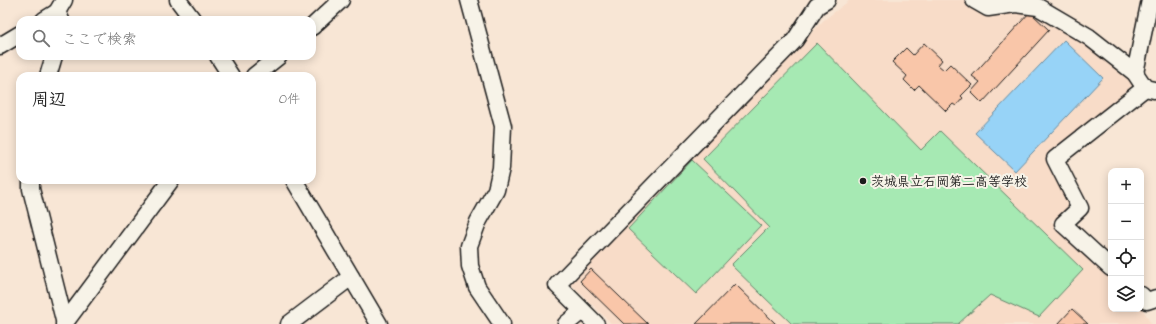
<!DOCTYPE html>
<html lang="ja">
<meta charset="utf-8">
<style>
body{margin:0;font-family:"Architects Daughter","Klee One",sans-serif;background:#f6f6f6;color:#222}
.controls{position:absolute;right:12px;bottom:12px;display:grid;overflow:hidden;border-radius:8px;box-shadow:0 2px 10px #0003}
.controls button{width:36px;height:36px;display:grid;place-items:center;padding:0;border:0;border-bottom:1px solid #e0e0e0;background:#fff;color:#222;font:20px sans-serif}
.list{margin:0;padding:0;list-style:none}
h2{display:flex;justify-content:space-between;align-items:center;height:52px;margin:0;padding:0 16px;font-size:17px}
h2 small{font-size:13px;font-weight:400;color:#767676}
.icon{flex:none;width:22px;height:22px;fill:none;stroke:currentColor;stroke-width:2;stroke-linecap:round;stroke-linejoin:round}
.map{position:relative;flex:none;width:1156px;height:324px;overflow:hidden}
.search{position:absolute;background:#fff;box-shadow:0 2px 10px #0003;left:16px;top:16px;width:300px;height:44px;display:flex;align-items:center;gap:10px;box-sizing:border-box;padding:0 14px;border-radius:12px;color:#767676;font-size:15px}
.panel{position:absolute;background:#fff;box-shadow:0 2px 10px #0003;left:16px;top:72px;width:300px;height:112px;border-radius:12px}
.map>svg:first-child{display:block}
.built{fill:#f8dcc8}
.green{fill:#a6e9b3;stroke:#618268}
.water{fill:#97d3f7;stroke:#668a9f}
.building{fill:#f9c6a9;stroke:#1c1c1c}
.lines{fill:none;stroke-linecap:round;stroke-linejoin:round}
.minor-casing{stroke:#1c1c1c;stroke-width:19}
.minor{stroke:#f7f3e8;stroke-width:16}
.poi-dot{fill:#1c1c1c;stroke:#f7f3e8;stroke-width:1.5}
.labels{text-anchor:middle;stroke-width:4;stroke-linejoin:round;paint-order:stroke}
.poi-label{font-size:13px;font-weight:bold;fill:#1c1c1c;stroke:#f7f3e8;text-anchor:start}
</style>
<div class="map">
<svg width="1156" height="324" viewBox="0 0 1156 324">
<rect width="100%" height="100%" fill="#f8e6d5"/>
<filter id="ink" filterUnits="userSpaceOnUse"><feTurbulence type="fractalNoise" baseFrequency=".025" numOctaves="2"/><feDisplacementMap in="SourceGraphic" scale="8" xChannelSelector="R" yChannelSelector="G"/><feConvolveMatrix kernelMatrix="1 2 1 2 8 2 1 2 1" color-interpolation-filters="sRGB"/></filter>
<g filter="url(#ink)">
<polygon class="built" points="850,0 968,0 1036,11 1086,40 1122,71 1134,83 1136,87 1050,159 1072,208 1051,221 1111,278 1111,309 1141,309 1141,306 1151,324 612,324 567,280 824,20"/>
<g class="green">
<polygon points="817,43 921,150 940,131 1083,270 1039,317 990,295 958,324 792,324 731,265 769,227 703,159"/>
<polygon points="692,160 761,225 696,294 628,229"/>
</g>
<polygon class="water" points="1064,40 1103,78 1015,171 975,133"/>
<g class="building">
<polygon points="1030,12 1049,30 982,103 971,92 980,82 972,76"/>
<polygon points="924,43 942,60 938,65 944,70 950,64 972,85 961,96 963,98 956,106 953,104 946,111 919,85 914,90 904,80 907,76 892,62 906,48 913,55"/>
<polygon points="591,269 648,324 624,324 580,281"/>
<polygon points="735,284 776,324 696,324"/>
<polygon points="1072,309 1088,324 1058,324"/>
</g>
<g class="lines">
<defs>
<g id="minor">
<polyline points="178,0 193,20"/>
<polyline points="469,0 503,126 501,168 496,190 478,222 469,246 470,266 477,287 502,324"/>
<polyline points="974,0 988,8 1015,4 1038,7 1089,37 1135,73 1145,88 1154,90"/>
<polyline points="44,20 57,12"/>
<polyline points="61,20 57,12 64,0"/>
<polyline points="312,27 341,0"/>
<polyline points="0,46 20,34"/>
<polyline points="218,56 231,76"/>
<polyline points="1135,73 1150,0"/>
<polyline points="48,76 54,56"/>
<polyline points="254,76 279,56"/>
<polyline points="31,180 31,189 65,324"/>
<polyline points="294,180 379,324"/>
<polyline points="1111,268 1063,224 1080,208 1055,159 1145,88"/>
<polyline points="1141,295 1147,301 1156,298"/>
<polyline points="64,324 171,180"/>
<polyline points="289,324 351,277"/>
<polyline points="566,324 582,311"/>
<polyline points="596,324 557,285 795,40 817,6 827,0"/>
</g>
</defs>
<use href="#minor" class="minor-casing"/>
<use href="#minor" class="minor"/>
</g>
</g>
<circle class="poi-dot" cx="863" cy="181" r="4"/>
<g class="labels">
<g class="poi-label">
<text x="871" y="186">茨城県立石岡第二高等学校</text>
</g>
</g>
</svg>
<div class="controls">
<button>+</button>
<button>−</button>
<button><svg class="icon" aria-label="locate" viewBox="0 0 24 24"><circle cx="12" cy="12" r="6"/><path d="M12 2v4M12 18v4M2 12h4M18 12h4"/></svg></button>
<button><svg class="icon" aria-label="layers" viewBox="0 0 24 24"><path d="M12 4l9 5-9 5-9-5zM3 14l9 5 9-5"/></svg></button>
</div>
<div class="search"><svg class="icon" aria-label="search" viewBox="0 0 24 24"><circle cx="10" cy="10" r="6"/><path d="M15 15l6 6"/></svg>ここで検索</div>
<section class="panel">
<h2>周辺<small>0件</small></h2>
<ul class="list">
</ul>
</section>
</div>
